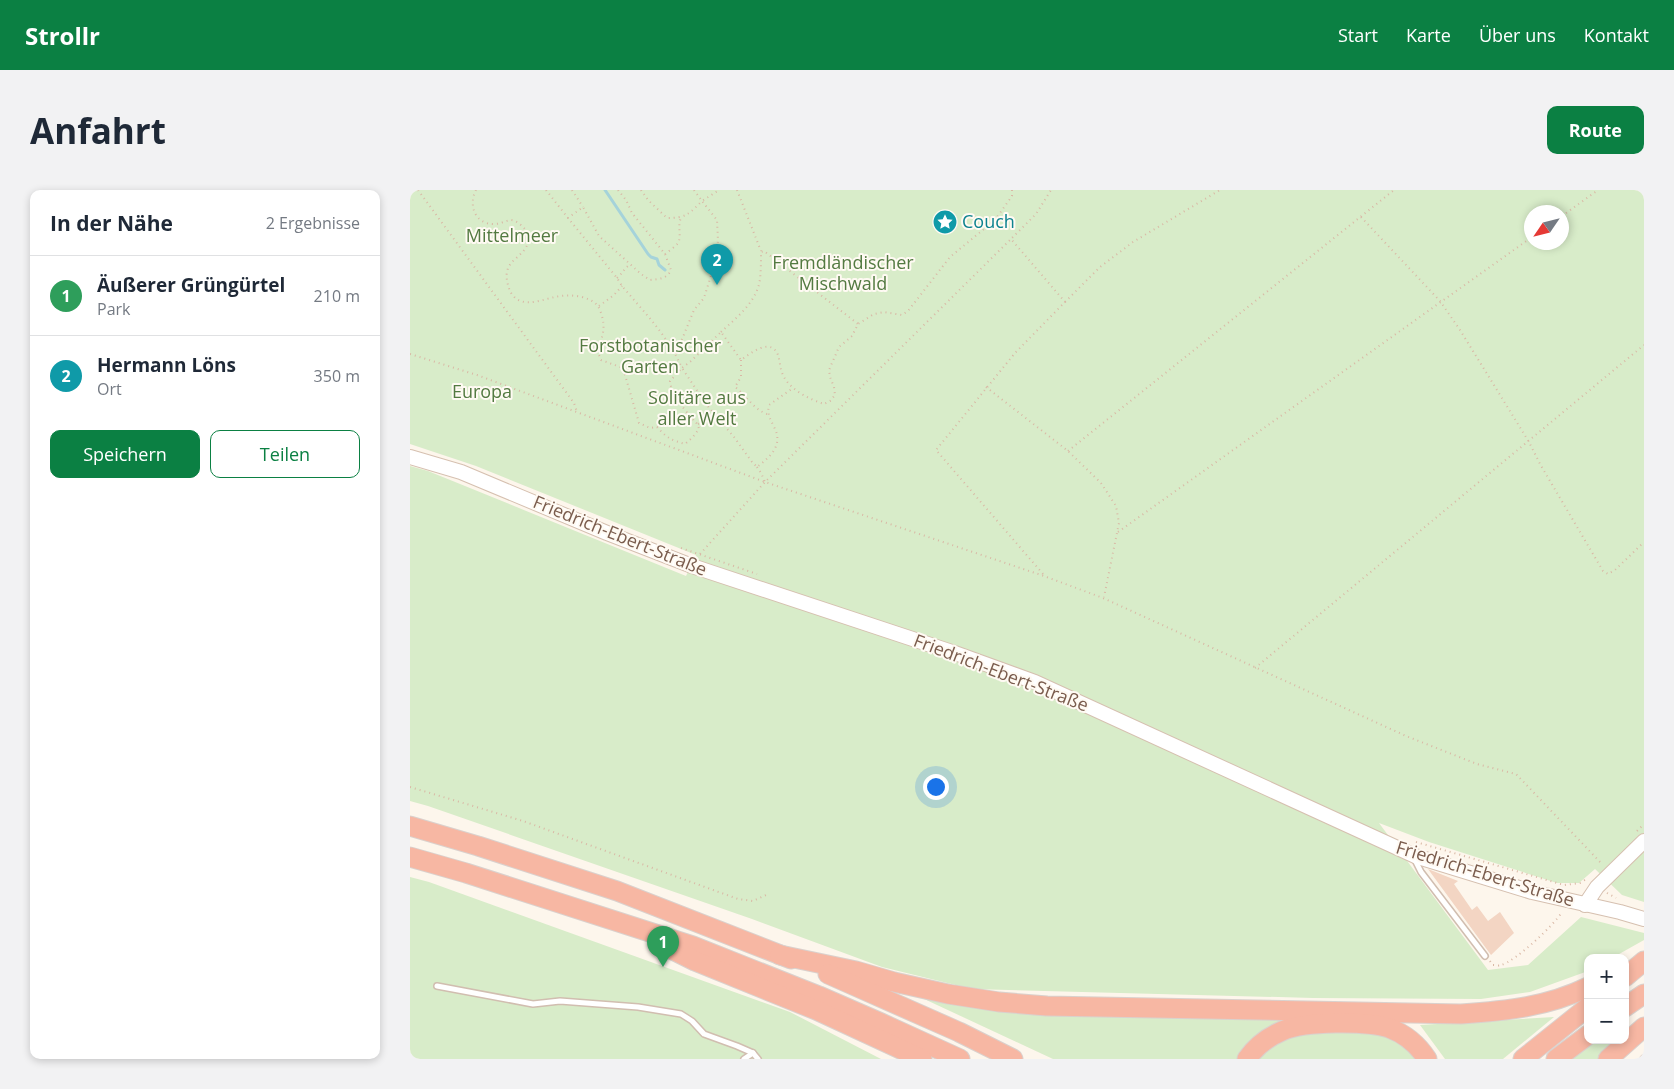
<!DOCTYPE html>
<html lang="de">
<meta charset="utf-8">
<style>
body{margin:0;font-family:"Open Sans",sans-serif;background:#f2f2f3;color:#1f2937}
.controls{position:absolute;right:15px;bottom:15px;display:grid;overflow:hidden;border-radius:10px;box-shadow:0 2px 8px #0003}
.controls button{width:45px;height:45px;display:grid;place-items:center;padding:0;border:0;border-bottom:1px solid #e0e1e3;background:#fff;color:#1f2937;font:25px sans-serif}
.compass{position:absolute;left:1114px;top:15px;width:45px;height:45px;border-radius:50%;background:#fff;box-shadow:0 2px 8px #0003;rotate:235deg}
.you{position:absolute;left:525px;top:596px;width:18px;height:18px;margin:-12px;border:4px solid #fff;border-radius:50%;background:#1a73e8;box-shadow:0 0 0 8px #1a73e833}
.badge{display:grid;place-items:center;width:32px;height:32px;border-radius:50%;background:#0b8043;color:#fff;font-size:16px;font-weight:700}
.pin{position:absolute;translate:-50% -41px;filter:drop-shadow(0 1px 2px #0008)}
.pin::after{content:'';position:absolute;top:26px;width:18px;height:15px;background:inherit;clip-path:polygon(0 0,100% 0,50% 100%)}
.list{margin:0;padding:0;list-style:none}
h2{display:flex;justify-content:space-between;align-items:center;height:65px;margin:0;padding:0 20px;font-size:21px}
h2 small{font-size:16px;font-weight:400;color:#747a83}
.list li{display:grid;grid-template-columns:32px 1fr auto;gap:15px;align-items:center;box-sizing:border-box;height:80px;padding:0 20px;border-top:1px solid #e0e1e3}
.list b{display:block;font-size:19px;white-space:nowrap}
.list p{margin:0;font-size:16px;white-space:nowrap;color:#747a83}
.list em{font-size:16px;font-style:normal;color:#747a83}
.actions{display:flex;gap:10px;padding:15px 20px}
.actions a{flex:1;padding:11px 0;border:1px solid #0b8043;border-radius:10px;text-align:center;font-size:18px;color:#0b8043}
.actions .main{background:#0b8043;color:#fff}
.map{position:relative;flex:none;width:1234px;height:869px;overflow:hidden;border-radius:10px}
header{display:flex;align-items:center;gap:30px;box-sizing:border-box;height:70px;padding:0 25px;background:#0b8043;color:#fff}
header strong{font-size:24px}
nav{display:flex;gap:28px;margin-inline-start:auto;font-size:18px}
.intro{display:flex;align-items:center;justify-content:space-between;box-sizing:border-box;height:120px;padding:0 30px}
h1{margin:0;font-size:35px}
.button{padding:12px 22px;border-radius:10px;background:#0b8043;color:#fff;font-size:18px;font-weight:700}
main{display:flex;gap:30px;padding:0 30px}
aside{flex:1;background:#fff;border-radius:10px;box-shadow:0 2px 8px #0003}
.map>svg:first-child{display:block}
.green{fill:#d8ecc9;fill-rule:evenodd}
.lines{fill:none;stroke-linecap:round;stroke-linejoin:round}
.stream{stroke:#a5d3da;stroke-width:3}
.building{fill:#f3d5c3}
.lane-casing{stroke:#d1beb0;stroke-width:8}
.secondary-casing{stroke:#d6c0b0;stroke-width:16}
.highway-casing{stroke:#dad1cd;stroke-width:21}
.path{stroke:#d9b8a5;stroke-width:2;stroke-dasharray:1 4;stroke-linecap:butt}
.lane{stroke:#fff;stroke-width:5}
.secondary{stroke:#fff;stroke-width:14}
.highway{stroke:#f7b7a3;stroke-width:19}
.labels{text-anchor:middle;stroke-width:4;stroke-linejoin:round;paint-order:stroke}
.culture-label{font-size:18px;fill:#0d838f;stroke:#fffaf3;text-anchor:start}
.park-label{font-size:18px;fill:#537a41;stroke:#fffaf3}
.street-label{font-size:18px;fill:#7a5c4d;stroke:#fffaf3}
</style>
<header>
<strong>Strollr</strong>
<nav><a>Start</a><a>Karte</a><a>Über uns</a><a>Kontakt</a></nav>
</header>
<div class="intro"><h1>Anfahrt</h1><a class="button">Route</a></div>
<main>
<aside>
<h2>In der Nähe<small>2 Ergebnisse</small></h2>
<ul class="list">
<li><span class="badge" style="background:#2e9e5b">1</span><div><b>Äußerer Grüngürtel</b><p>Park</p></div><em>210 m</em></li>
<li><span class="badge" style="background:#0f9aa8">2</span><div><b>Hermann Löns</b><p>Ort</p></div><em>350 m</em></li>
</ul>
<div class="actions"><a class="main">Speichern</a><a>Teilen</a></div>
</aside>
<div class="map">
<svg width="1234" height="869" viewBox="0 0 1234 869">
<rect width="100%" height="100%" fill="#fdf6ec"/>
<g class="green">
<path d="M 0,0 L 1234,0 L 1234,712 L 1212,705 L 1185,679 L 1169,693 L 1147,693 L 1019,652 L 969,633 L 1078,780 L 1118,775 L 1171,727 L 1234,743 L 1234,750 L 1202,768 L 1178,768 L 1178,781 L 1120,802 L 1071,809 L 903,808 L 562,799 L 472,777 L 342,729 L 18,616 L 0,611 L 0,276 L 18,281 L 276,386 L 286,365 L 66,276 L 0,254 ZM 1122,22 L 1152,22 L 1152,52 L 1122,52 Z"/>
<polygon points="0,687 19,692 380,822 471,869 0,869"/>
<polygon points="515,806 887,828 828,869 643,869 512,808"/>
<polygon points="1144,827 1093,869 1035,869 1010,835"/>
<polygon points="891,841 966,841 1000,857 1007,869 846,869 865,851"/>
<polygon points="1180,850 1211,850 1192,869 1156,869"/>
</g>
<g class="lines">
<polyline class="stream" points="195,0 238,64 241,67 247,69 249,75 255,80"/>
</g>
<polygon class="building" points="1018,679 1048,691 1044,694 1062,720 1067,716 1078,731 1090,722 1104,743 1081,765"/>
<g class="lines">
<defs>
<g id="lane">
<polyline points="1005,668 1005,670 1011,682 1075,766"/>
<polyline points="27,796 123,814 150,811 228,817 271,824 282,831 294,844 327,856 343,863 348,869"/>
<polyline points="334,869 343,863"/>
<polyline points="1233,869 1234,868"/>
</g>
<g id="secondary">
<polyline points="0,267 51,282 197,343 282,376 545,463 625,492 1005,666 1122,702 1210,722 1234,729"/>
<polyline points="1175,715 1187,697 1234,651"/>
</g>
<g id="highway">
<polyline points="0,636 68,656 207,701 381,769"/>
<polyline points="0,667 56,683 283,756 409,806 471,833 550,869"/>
<polyline points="263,760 285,771 406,820 512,869"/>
<path d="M 370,765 L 446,781 L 484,792 L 538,804 L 589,812 L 637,816 L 1051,824 C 1095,821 1137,817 1178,797"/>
<polyline points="418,784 549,842 603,869"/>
<polyline points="1215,787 1234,771"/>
<polyline points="1215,817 1234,804"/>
<path d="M 837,869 C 846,856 858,847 872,841 C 895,831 956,831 979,838 C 995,844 1008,855 1017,869"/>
<polyline points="1113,869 1178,817"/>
<polyline points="1146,869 1178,845"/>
<polyline points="1198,869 1234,837"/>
</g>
</defs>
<use href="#lane" class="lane-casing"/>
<use href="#secondary" class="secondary-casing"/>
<use href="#highway" class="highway-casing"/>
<g class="path">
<polyline points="8,0 164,213 167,222"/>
<path d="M 66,0 C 58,15 65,35 85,34 C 90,34 95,31 100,30 C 108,30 114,38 119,44 C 120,72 86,65 100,101 C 102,105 106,110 111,111 C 121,115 135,109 145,107 C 154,105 163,105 172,107 C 182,110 188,113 191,123 C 196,138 193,146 187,160 L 191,170 L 213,178 L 229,233 L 240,238 L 247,237 C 257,248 261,250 275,254 L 283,247 L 289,239 C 288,233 284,231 280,226 C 273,218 260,201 260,191 L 272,178 L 296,214 L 324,247 L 342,272 L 347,277 C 360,267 374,255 364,237 C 360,228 357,225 359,215 L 383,198"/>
<polyline points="136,0 158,28"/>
<polyline points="162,0 173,17"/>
<path d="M 208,0 L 216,10 L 222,23 L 255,64 L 261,80 C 257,89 249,89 240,90 L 231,84 L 189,46 L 173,17 L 158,28 L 207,88 L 212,96 C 234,122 258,146 272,178 L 281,171 L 311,142 L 331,170 C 341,163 361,147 368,165 C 370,171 370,179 373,185 C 380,200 399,209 414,214 L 420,211 L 425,205 L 424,197 L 420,187 L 419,180 L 429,157 L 442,146 L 448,134 L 464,124 L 474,122 L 492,125 L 498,121 L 540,67 L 585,30 L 602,6 L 602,0"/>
<path d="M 231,0 L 238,10 L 257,28 C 276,28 279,24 292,11 L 307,30 L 308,51 L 304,76 L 294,108 L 284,120 L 266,164"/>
<polyline points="284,0 292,11 309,0"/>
<polyline points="327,0 351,61"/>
<polyline points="1152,26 1188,0"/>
<polyline points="951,27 1030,111 1050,140 1119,252 1130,274 1193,381 1198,384 1205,380 1234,352"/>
<path d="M 255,64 C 259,61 265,57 268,53 C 272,46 267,36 271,28"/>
<path d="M 207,88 C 213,83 214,78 221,74"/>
<polyline points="655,112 690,77 723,52 810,0"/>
<polyline points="189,116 204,105 212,96"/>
<path d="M 311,142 C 327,127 347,112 350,89 C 351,80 351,71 351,62 L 354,61 L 448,134"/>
<polyline points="0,164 67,185 355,292 634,386 693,408 996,546 1067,574 1106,584 1192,674"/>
<path d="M 331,170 L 331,187 L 325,197 C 337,206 343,219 357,224"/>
<polyline points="576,197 658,261 691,293 706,316 709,333 694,407"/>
<polyline points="288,234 298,230 303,223"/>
<polyline points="658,261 984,0"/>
<polyline points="347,277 351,283 355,292"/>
<polyline points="708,342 1122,47"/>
<polyline points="271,358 347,384"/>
<polyline points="290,364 355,292 601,49"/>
<polyline points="633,384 526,260 605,163 655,112 601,49 626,24 641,0"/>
<polyline points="845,478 1234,155"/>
<polyline points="0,597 113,631 328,709 343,711 356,705"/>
<polyline points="1227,641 1234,634"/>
<polyline points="1006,652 1154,695 1170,693 1178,688"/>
<polyline points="1197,703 1206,708"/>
<path d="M 1080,771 L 1083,775 C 1086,775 1089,776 1091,775 C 1106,771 1144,735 1152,722"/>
</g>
<use href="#lane" class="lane"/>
<use href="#secondary" class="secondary"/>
<use href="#highway" class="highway"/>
</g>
<defs>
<symbol id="sight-disc" viewBox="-11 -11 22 22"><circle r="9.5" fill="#0f9aa8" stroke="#fffaf3"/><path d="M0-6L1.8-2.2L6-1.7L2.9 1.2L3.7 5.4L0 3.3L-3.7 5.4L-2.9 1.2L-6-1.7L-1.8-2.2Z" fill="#fff"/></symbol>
</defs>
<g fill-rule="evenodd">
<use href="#sight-disc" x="521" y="18" width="28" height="28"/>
</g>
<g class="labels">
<g class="culture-label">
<text x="552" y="38">Couch</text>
</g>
<g class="park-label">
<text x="102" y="52">Mittelmeer</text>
<text x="433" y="79">Fremdländischer<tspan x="433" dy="21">Mischwald</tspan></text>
<text x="240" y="162">Forstbotanischer<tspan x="240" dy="21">Garten</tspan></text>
<text x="72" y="208">Europa</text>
<text x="287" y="214">Solitäre aus<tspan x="287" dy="21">aller Welt</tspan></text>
</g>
<g class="street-label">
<text transform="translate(210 346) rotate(22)" y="6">Friedrich-Ebert-Straße</text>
<text transform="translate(591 483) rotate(21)" y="6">Friedrich-Ebert-Straße</text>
<text transform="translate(1075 684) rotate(17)" y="6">Friedrich-Ebert-Straße</text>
</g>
</g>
</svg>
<div class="controls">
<button>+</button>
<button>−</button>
</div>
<svg class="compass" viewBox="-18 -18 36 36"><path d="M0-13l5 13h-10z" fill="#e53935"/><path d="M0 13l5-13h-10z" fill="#747a83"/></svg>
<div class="you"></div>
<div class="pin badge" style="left:253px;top:777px;background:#2e9e5b">1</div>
<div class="pin badge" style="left:307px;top:95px;background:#0f9aa8">2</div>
</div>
</main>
